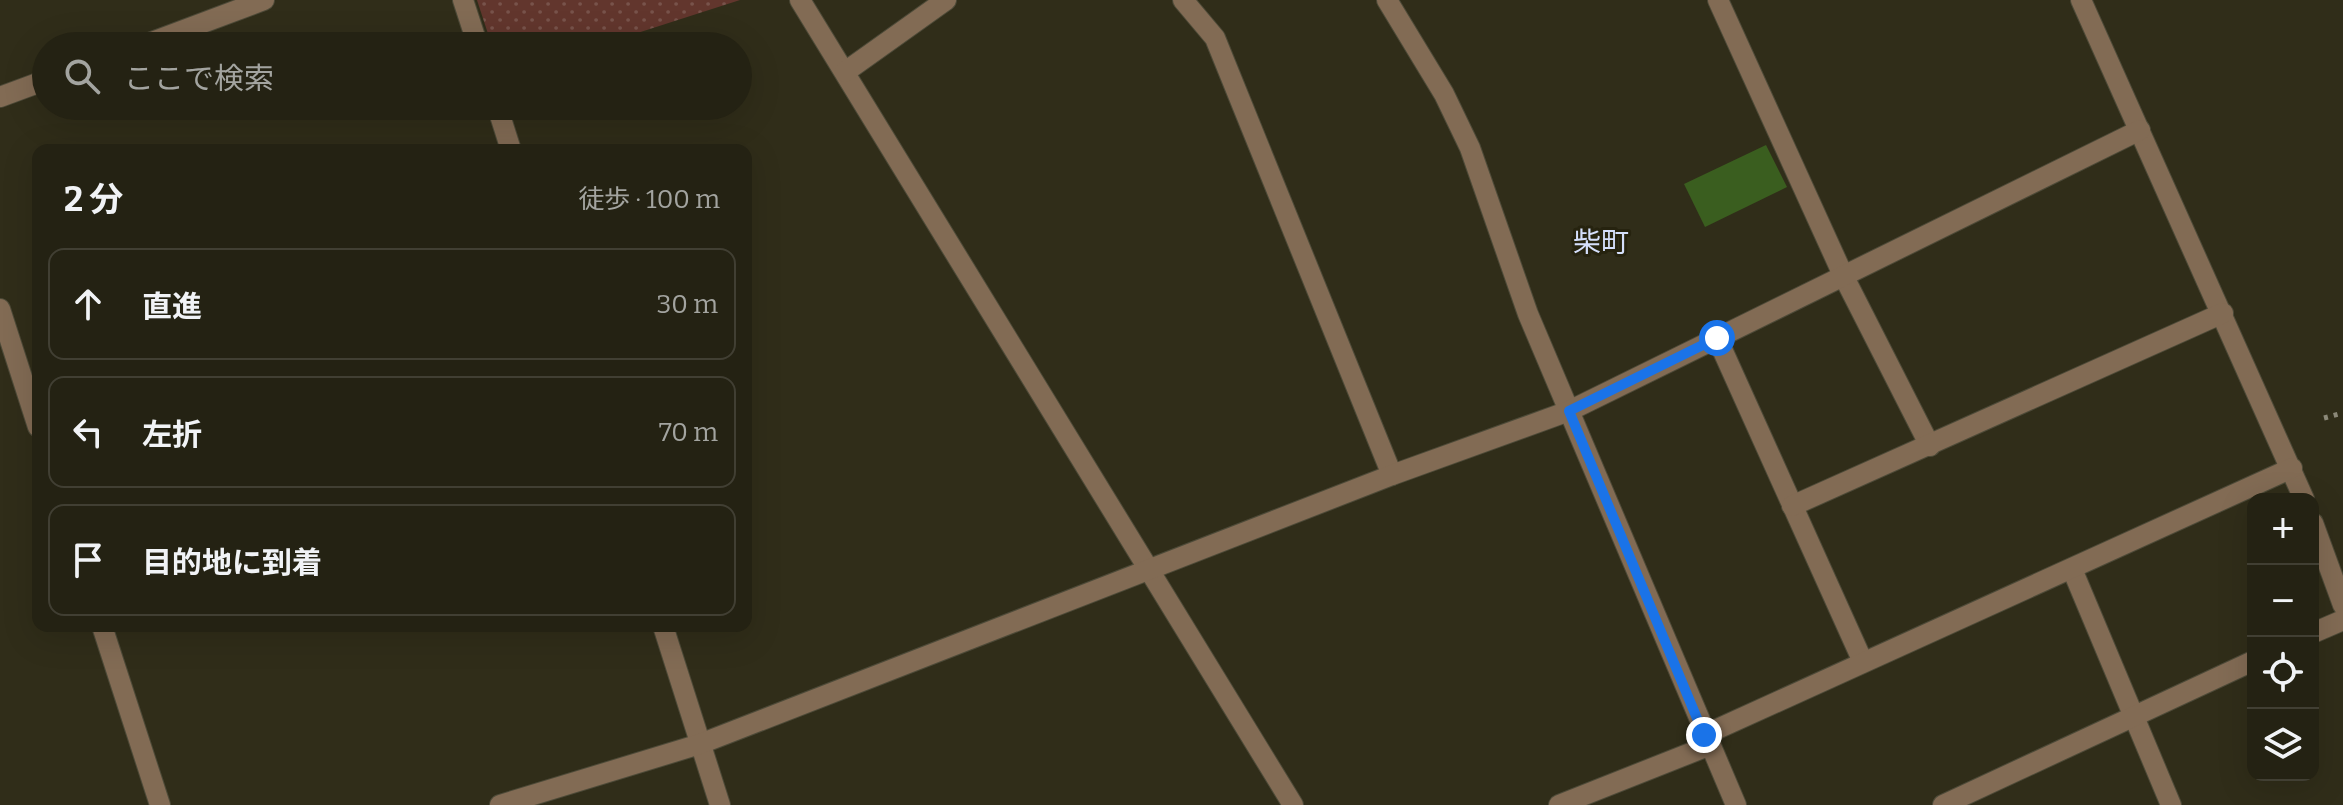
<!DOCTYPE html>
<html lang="ja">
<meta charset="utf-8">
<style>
body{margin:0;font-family:Bitter,"Noto Sans JP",serif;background:#2c2a1c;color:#f1f3f6}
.controls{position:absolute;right:24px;bottom:24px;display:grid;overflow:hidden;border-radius:16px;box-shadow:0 8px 32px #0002}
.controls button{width:72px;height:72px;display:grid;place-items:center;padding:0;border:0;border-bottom:2px solid #413f33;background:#242213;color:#f1f3f6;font:40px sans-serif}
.stop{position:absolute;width:24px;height:24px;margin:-18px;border:6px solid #1a73e8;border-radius:50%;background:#fff}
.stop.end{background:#1a73e8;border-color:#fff;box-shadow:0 2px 8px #0008}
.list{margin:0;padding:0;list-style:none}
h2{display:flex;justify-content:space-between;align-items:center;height:104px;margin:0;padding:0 32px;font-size:34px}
h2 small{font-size:26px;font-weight:400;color:#a3a4a0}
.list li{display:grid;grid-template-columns:52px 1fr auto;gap:24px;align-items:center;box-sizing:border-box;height:112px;margin:0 16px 16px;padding:0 16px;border:2px solid #413f33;border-radius:16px}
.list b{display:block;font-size:30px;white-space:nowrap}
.list em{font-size:26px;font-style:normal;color:#a3a4a0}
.icon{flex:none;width:44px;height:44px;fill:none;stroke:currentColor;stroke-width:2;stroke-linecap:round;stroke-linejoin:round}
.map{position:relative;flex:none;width:2343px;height:805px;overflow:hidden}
.search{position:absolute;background:#242213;box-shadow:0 8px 32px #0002;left:32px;top:32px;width:720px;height:88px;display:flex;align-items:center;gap:20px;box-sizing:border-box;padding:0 28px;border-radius:44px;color:#a3a4a0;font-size:30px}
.panel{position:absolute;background:#242213;box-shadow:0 8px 32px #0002;left:32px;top:144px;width:720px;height:488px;border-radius:16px}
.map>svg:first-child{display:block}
.park{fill:url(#park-dots)}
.building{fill:#3a5e1f}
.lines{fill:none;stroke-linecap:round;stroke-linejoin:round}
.minor-casing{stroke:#4d4a38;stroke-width:22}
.path{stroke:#8b8878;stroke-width:5;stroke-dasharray:4 6;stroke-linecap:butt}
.minor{stroke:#826b54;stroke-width:20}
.route{stroke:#1a73e8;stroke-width:10}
.labels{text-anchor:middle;stroke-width:6;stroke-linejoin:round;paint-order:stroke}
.quarter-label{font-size:28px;fill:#d5dffb;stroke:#26230f}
</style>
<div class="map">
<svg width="2343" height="805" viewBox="0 0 2343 805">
<defs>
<pattern id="park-dots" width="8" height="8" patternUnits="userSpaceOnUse" patternTransform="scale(2)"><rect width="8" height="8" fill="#62362d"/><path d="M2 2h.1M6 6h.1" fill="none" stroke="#78534b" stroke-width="1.8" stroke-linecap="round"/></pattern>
</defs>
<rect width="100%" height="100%" fill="#302d19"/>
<polygon class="park" points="477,0 740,0 597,46 492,46"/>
<polygon class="building" points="1766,145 1787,187 1705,227 1684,184"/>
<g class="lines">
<defs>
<g id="minor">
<polyline points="463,0 478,46"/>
<polyline points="800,0 1293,805"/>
<polyline points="1183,0 1215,38 1392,475"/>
<polyline points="1387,0 1444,94 1470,148 1528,314 1736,805"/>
<polyline points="1718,0 1843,275 1930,446"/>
<polyline points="2081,0 2304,499"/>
<polyline points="141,46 264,0"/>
<polyline points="845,72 946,0"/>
<polyline points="0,97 46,80"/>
<polyline points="497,106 511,150"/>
<polyline points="0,309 38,427"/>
<polyline points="1717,338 1863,662"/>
<polyline points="1792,506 2223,313"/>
<polyline points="2313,523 2343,605"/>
<polyline points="2072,569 2171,805"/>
<polyline points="102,626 160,805"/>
<polyline points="663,626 720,805"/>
<polyline points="2313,633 2343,620"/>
<polyline points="1704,735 2292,468"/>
<polyline points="500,805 700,744 1392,475 1569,411 2140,130"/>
<polyline points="1559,805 1708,746"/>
<polyline points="1943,805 2253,661"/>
</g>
</defs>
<use href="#minor" class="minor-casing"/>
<polyline class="path" points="2324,418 2343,413"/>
<use href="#minor" class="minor"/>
</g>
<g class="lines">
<polyline class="route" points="1704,735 1569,411 1717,338"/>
</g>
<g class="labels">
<g class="quarter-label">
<text x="1601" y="252">柴町</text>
</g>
</g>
</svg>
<div class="controls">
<button>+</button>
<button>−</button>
<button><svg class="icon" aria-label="locate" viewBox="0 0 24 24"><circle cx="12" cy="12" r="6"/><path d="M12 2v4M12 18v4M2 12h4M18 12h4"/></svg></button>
<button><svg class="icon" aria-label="layers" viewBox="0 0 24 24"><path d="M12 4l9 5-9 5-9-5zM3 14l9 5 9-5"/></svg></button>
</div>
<div class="stop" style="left:1717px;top:338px"></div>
<div class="stop end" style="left:1704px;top:735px"></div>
<div class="search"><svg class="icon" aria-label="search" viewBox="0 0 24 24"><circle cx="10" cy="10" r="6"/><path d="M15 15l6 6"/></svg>ここで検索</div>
<section class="panel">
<h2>2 分<small>徒歩 · 100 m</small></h2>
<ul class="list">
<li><svg class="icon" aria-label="ahead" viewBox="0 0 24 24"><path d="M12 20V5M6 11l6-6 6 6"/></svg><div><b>直進</b></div><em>30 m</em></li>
<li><svg class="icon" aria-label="left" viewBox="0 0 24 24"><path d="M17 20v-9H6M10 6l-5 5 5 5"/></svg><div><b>左折</b></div><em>70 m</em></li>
<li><svg class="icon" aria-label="arrive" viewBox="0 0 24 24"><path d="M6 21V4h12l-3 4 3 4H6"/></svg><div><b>目的地に到着</b></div></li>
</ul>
</section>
</div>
